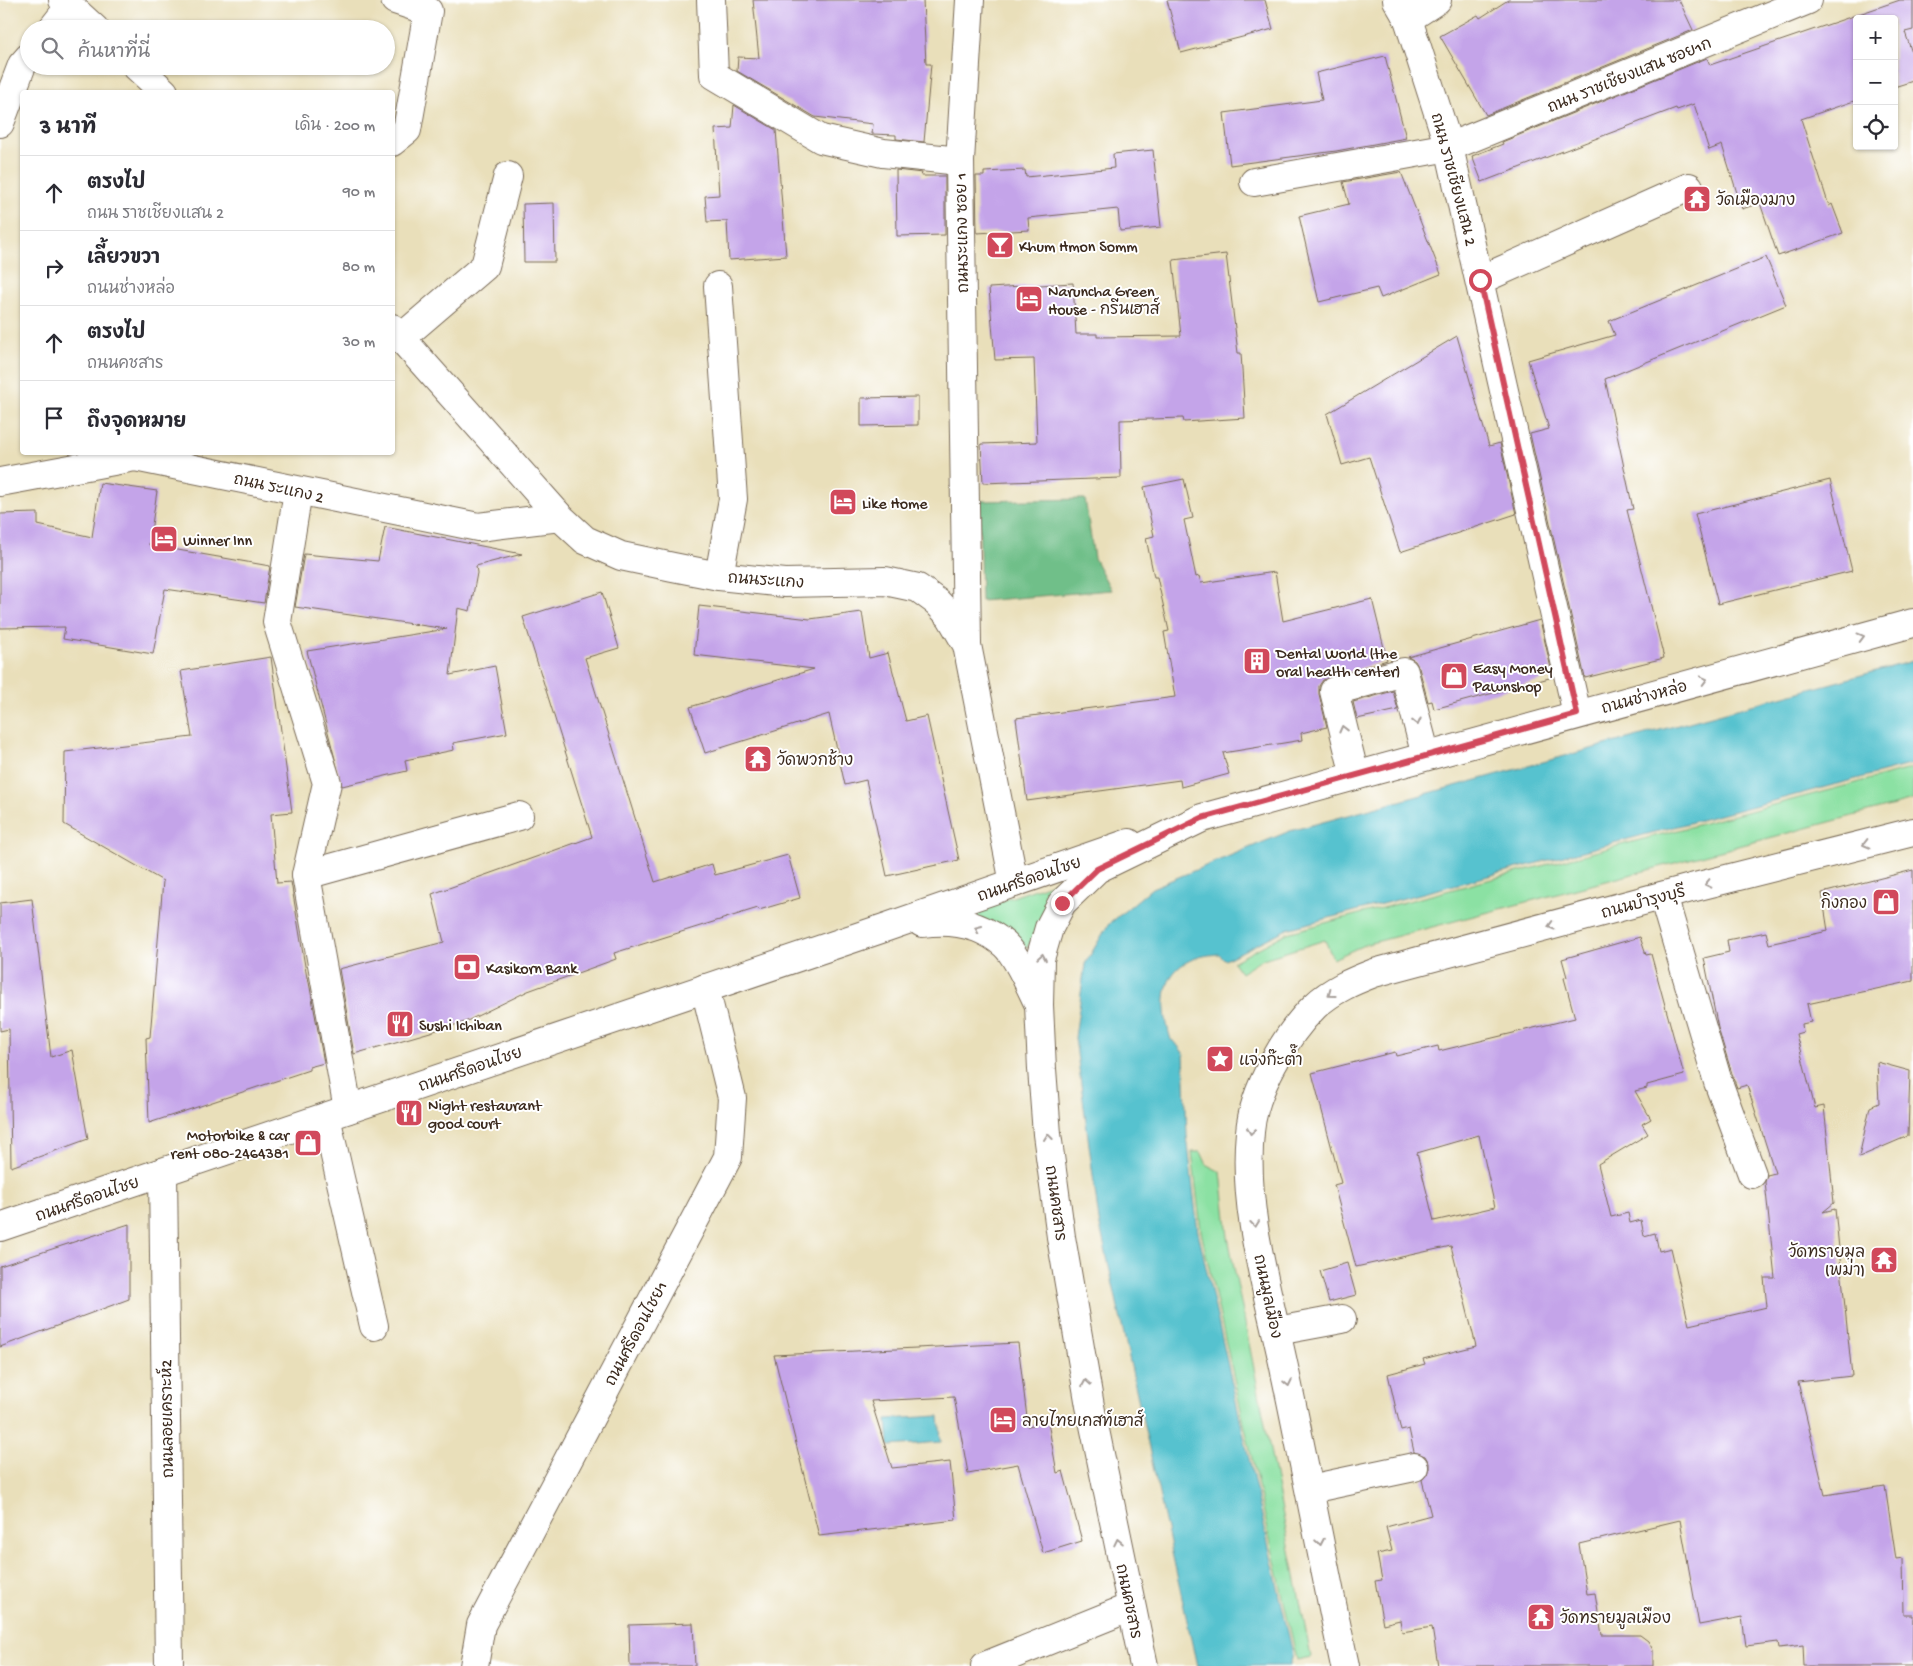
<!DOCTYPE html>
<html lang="th">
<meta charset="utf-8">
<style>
body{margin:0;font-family:"Gochi Hand","Playpen Sans Thai",sans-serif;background:#f2f2f3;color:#2b2b33}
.controls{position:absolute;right:15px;top:15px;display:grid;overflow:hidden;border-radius:5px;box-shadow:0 1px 4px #0004}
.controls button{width:45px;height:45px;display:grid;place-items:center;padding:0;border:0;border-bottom:1px solid #e1e1e2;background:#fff;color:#2b2b33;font:25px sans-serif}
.stop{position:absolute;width:15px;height:15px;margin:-11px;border:4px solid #d1495b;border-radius:50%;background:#fff}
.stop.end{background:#d1495b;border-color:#fff;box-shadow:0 1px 5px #0008}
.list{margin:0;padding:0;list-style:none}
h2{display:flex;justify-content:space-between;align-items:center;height:65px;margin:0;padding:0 20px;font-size:21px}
h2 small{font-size:16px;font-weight:400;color:#7c7c81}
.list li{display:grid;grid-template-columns:32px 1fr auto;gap:15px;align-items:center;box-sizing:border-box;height:75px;padding:0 20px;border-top:1px solid #e1e1e2}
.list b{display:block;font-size:19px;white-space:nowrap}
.list p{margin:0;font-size:16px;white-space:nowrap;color:#7c7c81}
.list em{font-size:16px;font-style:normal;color:#7c7c81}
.icon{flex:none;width:28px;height:28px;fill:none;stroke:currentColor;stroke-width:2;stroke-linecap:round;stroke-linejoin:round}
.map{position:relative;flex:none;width:1913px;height:1666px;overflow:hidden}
.search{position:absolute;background:#fff;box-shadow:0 1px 4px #0004;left:20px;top:20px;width:375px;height:55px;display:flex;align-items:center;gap:12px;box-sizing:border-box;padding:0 18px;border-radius:28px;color:#7c7c81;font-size:19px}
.panel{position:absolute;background:#fff;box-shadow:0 1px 4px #0004;left:20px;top:90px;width:375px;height:365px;border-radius:5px}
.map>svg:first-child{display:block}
.green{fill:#8be1a3;stroke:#638660}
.forest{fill:#70bf89;stroke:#567454}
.water{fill:#56c2cf;stroke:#487676}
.building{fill:#c4a4e9;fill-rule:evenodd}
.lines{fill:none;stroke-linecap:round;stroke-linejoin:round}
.minor-casing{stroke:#786955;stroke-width:30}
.major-casing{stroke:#786955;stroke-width:30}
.minor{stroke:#fff;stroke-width:28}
.major{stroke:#fff;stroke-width:28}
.oneway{stroke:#a79f9a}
.route{stroke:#d1495b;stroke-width:6}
.labels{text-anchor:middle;stroke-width:4;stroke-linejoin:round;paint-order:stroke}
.street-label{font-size:16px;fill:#3b2a1e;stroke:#fff}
.poi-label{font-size:16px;fill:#3b2a1e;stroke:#fff;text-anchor:start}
</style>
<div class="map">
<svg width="1913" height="1666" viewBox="0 0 1913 1666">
<rect width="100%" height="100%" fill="#fff"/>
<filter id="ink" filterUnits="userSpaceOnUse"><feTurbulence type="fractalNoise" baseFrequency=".02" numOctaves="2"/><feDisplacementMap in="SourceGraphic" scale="10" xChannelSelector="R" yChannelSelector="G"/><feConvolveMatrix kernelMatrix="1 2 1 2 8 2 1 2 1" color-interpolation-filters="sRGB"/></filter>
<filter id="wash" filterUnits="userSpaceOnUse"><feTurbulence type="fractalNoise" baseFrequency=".0096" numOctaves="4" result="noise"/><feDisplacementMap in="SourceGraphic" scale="20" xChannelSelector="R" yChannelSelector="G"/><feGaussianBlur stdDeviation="1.12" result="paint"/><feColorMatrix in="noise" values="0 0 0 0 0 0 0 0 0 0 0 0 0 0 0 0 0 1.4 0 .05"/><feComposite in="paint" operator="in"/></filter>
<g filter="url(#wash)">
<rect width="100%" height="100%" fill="#e9dfba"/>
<g class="green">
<polygon points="1913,768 1913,800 1364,945 1333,959 1325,940 1263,959 1241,973 1233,962 1287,933"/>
<polygon points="1068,878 1027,948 966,913"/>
<polygon points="1192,1152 1201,1152 1207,1165 1221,1172 1228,1237 1311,1657 1297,1660 1201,1232"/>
</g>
<polygon class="forest" points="1085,499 1094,558 1111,590 981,601 979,501"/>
<g class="water">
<path d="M 1913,661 L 1913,764 L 1287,929 L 1225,960 L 1219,954 C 1164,957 1157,994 1171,1040 L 1175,1042 L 1184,1054 L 1187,1136 L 1198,1232 L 1293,1654 L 1290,1666 L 1197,1666 L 1099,1221 L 1075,1038 L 1085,964 L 1108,925 L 1152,888 L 1290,831 Z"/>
<polygon points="939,1416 941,1442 889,1446 887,1419"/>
</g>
<g id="blocks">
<g class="building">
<polygon points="753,0 923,0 926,64 931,64 924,142 896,139 896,135 872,134 873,124 815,117 737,71 738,57 759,58"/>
<polygon points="1167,0 1265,0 1273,29 1181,53"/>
<polygon points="1508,0 1679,0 1693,30 1486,115 1440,36 1478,15 1480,18"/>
<polygon points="1900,0 1913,0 1913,30 1905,32 1913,56 1913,81 1894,87 1894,19 1857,19 1857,100 1801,119 1829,206 1832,204 1843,233 1778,256 1760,203 1742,209 1722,145 1709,150 1694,104 1677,110 1676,108 1482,182 1472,156 1503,144 1502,142 1707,58 1710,65"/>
<polygon points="1385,56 1406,138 1336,151 1230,165 1224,113 1322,100 1316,73"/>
<polygon points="734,105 776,130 786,256 729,260 727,221 707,222 705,196 719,195 715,129 732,128"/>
<polygon points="1153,150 1161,227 1120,231 1118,209 1028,218 1029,230 977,233 976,176 984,176 984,172 1025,170 1026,177 1114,168 1113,154"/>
<polygon points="896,170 922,173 921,176 945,176 945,235 897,236"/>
<polygon points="1401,172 1441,274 1381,298 1377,288 1319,302 1299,216 1349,204 1343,182"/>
<polygon points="554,203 555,262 524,262 523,204"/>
<polygon points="1226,254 1238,353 1241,353 1245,418 1184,422 1183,418 1120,420 1121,478 983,483 981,444 1037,442 1034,359 995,360 989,288 1073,283 1076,334 1097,334 1097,337 1181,336 1173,260"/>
<polygon points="1766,257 1786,305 1605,379 1633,509 1627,510 1664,658 1585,678 1530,434 1549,429 1528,360 1615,335 1609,321"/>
<polygon points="1457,336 1489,446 1500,443 1516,514 1400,552 1369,457 1342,465 1327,414"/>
<polygon points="918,397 918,425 861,426 861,398"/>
<polygon points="1184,479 1193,518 1184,520 1196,577 1199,576 1201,583 1275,572 1283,621 1372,599 1387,660 1323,680 1319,686 1319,694 1327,727 1301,733 1302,740 1223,753 1229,774 1181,787 1180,780 1027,801 1016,718 1175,697 1164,632 1169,631 1157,577 1154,577 1146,538 1154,536 1144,487"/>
<polygon points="1830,480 1852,571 1718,604 1695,514"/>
<polygon points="100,483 157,491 149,545 270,566 264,603 165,589 153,654 63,639 65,627 0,628 0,514 38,513 38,525 92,537"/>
<polygon points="385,527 522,554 476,566 477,573 470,611 458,608 450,675 495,666 507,733 453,743 454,750 405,760 407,771 342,786 307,651 447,629 295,607 304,554 378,561"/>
<polygon points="602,592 619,648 585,658 655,882 712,864 715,875 788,855 800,898 759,910 758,908 614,953 616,959 528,991 465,1022 354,1054 339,969 444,942 432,894 592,837 523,617"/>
<polygon points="699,606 810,619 862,612 869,658 888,653 906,721 927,716 959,860 887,876 866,780 845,785 829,714 705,753 690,707 814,669 694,655"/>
<polygon points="1540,620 1553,677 1434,709 1432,701 1428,702 1419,668 1415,661 1408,657"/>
<polygon points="271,657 292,812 271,814 277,883 291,882 307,978 308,977 324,1063 309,1067 309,1070 149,1123 146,1038 150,1037 163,881 64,824 65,752 192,737 181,671"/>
<polygon points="1393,691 1398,710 1357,719 1353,702"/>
<path d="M 1913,870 L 1913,981 L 1807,1004 L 1811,1022 L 1802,1024 L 1803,1032 L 1796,1034 L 1815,1108 L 1824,1106 L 1834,1203 L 1823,1212 L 1835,1209 L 1852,1376 L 1798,1382 L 1825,1495 L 1885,1486 L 1896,1559 L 1903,1558 L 1904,1615 L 1913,1615 L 1912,1666 L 1804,1666 L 1803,1645 L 1779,1648 L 1778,1642 L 1746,1646 L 1742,1617 L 1699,1625 L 1680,1520 L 1579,1544 L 1587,1594 L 1595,1593 L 1602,1635 L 1640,1635 L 1648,1641 L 1653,1650 L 1653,1666 L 1438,1666 L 1432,1627 L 1402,1632 L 1400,1620 L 1383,1624 L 1375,1581 L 1382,1580 L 1377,1554 L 1392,1551 L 1386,1527 L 1431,1515 L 1422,1480 L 1429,1472 L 1429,1463 L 1425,1456 L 1414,1452 L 1409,1429 L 1401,1431 L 1388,1374 L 1425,1364 L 1423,1359 L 1476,1346 L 1451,1246 L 1356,1267 L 1334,1185 L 1341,1183 L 1312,1073 L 1395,1052 L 1396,1056 L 1438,1046 L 1439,1051 L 1575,1018 L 1564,978 L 1567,977 L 1562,959 L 1640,937 L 1646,955 L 1651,954 L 1684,1075 L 1647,1085 L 1647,1088 L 1635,1091 L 1651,1119 L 1642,1124 L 1648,1134 L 1598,1164 L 1611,1217 L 1628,1213 L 1630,1223 L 1641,1220 L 1644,1236 L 1655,1233 L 1659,1251 L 1671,1248 L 1689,1325 L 1767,1307 L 1764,1278 L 1775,1278 L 1765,1182 L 1767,1175 L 1775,1173 L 1747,1085 L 1737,1088 L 1733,1077 L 1718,1028 L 1704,958 L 1729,952 L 1727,940 L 1766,932 L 1769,944 L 1828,931 L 1822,893 ZM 1479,1135 L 1495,1207 L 1434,1221 L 1417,1153 Z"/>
<polygon points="32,899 51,1057 72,1050 88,1139 11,1167 9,1029 0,1031 0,903"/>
<polygon points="1877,1062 1910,1071 1908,1136 1859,1157 1870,1107 1879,1103"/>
<polygon points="129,1224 129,1299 0,1347 0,1266"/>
<polygon points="1347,1263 1356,1295 1329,1302 1320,1271"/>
<polygon points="1018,1343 1028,1426 1048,1422 1057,1473 1063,1471 1082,1541 1043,1553 1018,1464 968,1473 954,1397 871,1401 892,1468 950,1462 956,1520 819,1536 774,1355"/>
<polygon points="693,1623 695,1666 630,1666 629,1625"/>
</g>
</g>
</g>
<g filter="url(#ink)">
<use href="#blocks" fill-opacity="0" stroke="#786955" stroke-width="1"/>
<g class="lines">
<defs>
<g id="minor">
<polyline points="63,0 95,29"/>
<polyline points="711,0 714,75 821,139 883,153 960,161"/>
<polyline points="1397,0 1408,19 1449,147 1577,714"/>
<polyline points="1408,19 1437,0"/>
<polyline points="52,29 70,6"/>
<polyline points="136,66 164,92"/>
<polyline points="0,123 22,65 29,57"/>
<polyline points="392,142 407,130 428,11 395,0"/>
<polyline points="1254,182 1449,147 1808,0"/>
<polyline points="1480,280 1689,187"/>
<polyline points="718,286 733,499 719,576"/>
<polyline points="392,328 560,517 585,540 621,556 673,567 719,576 785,583 885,581 918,588 937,602 950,616 967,645 1014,883"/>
<polyline points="401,338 485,266 508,176"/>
<polyline points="0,482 135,457 478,527 560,517"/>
<polyline points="298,491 277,622 327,783 306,875 348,1109"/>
<polyline points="967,643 960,161 970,0"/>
<polyline points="1355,776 1334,691 1404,672 1426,756"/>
<polyline points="306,875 519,816"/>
<polyline points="1663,896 1718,1082 1752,1174"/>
<path d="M 922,923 C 952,919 982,924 1005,945 C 1018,957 1031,989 1039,1005"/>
<polyline points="326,1117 374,1326"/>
<polyline points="163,1172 169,1666"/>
<polyline points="0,1227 884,928 1129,843"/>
<polyline points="1277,1331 1342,1319"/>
<polyline points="1310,1489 1414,1467"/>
<polyline points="474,1666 481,1625 728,1157 732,1098 705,988"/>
<polyline points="985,1666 1131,1607"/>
</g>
<g id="major">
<polyline points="1144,1666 1090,1406 1061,1237 1047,1134 1042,1069 1039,1005 1040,959 1049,928 1062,903 1097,869 1202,818 1913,623"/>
<path d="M 1345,1666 C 1324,1568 1306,1470 1285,1372 C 1269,1294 1242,1212 1250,1132 C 1253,1091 1286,1034 1315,1006 C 1332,990 1353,981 1374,973 L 1691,888 L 1913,832"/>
</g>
</defs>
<use href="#minor" class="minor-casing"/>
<use href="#major" class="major-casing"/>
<use href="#minor" class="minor"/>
<use href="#major" class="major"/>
</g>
<defs><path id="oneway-chevron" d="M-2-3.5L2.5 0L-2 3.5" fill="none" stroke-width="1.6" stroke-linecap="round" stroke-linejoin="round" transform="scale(1.25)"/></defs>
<g class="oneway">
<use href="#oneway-chevron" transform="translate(1861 637) rotate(-15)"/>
<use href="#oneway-chevron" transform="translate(1704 680) rotate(-15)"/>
<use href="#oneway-chevron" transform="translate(1417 722) rotate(76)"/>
<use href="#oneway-chevron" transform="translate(1343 729) rotate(-104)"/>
<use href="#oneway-chevron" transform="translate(1866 844) rotate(166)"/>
<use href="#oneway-chevron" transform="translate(1708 884) rotate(167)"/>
<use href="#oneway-chevron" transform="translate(1551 926) rotate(165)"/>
<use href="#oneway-chevron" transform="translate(978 929) rotate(-155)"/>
<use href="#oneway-chevron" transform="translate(1042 957) rotate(-80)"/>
<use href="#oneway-chevron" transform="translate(1331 994) rotate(144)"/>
<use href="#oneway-chevron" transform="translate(1251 1131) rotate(98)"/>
<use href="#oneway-chevron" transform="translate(1048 1137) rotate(-97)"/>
<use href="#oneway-chevron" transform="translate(1255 1224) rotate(83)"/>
<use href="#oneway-chevron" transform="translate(1086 1383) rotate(-100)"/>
<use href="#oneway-chevron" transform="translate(1288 1383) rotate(78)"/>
<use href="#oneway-chevron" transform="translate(1118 1542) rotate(-102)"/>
<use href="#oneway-chevron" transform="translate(1320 1542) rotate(79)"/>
</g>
</g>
<g class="lines" filter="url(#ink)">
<polyline class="route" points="1062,903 1097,869 1202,818 1577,714 1480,280"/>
</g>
<defs>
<symbol id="temple-square" viewBox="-11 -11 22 22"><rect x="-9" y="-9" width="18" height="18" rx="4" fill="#d1495b" stroke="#fff"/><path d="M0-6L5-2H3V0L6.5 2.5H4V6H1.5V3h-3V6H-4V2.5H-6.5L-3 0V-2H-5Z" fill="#fff"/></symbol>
<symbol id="bar-square" viewBox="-11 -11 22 22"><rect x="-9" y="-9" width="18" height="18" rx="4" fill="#d1495b" stroke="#fff"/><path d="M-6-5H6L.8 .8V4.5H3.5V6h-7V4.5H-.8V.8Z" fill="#fff"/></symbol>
<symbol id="hotel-square" viewBox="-11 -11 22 22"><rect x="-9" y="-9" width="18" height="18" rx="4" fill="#d1495b" stroke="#fff"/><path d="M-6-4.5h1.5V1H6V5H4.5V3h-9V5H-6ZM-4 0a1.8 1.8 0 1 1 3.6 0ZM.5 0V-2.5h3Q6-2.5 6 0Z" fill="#fff"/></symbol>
<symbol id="building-square" viewBox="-11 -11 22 22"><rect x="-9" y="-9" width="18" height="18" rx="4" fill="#d1495b" stroke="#fff"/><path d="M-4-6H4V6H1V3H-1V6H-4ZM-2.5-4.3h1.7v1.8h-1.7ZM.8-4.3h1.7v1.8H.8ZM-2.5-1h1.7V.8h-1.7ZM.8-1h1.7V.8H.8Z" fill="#fff"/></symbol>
<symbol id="shop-square" viewBox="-11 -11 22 22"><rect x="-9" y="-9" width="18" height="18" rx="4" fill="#d1495b" stroke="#fff"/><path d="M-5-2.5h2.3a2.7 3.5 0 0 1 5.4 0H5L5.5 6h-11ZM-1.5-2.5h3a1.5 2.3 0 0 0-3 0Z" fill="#fff"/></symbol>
<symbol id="bank-square" viewBox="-11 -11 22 22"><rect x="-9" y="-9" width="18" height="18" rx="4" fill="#d1495b" stroke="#fff"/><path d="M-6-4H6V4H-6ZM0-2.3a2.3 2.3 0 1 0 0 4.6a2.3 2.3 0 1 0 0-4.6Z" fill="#fff"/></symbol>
<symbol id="restaurant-square" viewBox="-11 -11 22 22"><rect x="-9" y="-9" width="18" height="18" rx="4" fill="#d1495b" stroke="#fff"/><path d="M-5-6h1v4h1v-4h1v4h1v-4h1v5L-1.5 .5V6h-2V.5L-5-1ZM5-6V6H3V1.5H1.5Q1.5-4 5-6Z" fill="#fff"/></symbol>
<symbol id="sight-square" viewBox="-11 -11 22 22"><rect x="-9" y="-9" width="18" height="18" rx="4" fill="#d1495b" stroke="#fff"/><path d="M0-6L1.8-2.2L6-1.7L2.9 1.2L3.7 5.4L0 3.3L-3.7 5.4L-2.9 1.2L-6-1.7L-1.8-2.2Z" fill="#fff"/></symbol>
</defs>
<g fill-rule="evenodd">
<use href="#temple-square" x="1681" y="183" width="32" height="32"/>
<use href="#bar-square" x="984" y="229" width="32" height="32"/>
<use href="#hotel-square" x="1013" y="283" width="32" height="32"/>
<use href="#hotel-square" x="827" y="486" width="32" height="32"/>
<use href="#hotel-square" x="148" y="523" width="32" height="32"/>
<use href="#building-square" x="1241" y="645" width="32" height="32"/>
<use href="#shop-square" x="1438" y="660" width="32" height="32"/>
<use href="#temple-square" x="742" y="743" width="32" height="32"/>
<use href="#shop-square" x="1870" y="886" width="32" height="32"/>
<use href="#bank-square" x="451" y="951" width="32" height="32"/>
<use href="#restaurant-square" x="384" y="1008" width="32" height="32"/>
<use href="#sight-square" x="1204" y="1043" width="32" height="32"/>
<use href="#restaurant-square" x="393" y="1097" width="32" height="32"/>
<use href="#shop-square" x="292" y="1127" width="32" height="32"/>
<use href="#temple-square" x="1868" y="1244" width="32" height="32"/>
<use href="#hotel-square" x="987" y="1404" width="32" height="32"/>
<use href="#temple-square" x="1525" y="1601" width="32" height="32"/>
</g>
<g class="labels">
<g class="street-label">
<text transform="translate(1629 74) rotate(-22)" y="6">ถนน ราชเชียงแสน ซอย1ก</text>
<text transform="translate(1455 179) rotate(75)" y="6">ถนน ราชเชียงแสน 2</text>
<text transform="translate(961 233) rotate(-91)" y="6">ถนนระแกง ซอย 1</text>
<text transform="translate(279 487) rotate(12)" y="6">ถนน ระแกง 2</text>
<text transform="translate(766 579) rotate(4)" y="6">ถนนระแกง</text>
<text transform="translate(1644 696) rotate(-15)" y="6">ถนนช่างหล่อ</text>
<text transform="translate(1029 878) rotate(-19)" y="6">ถนนศรีดอนไชย</text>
<text transform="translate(1643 901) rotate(-15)" y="6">ถนนบำรุงบุรี</text>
<text transform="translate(470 1068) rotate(-19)" y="6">ถนนศรีดอนไชย</text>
<text transform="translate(87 1198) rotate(-19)" y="6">ถนนศรีดอนไชย</text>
<text transform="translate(1057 1203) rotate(82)" y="6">ถนนคชสาร</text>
<text transform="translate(1269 1296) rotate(78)" y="6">ถนนมูลเมือง</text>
<text transform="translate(635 1333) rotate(-62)" y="6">ถนนศรีดอนไชย1</text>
<text transform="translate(166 1419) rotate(-91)" y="6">ถนนลอยเคราะห์2</text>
<text transform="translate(1130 1601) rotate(78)" y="6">ถนนคชสาร</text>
</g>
<g class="poi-label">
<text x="1716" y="205">วัดเมืองมาง</text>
<text x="1019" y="251">Khum Hmon Somm</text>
<text x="1048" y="296">Naruncha Green<tspan x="1048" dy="18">House - กรีนเฮาส์</tspan></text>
<text x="862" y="508">Like Home</text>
<text x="183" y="545">Winner Inn</text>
<text x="1276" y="658">Dental World (the<tspan x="1276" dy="18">oral health center)</tspan></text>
<text x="1473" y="673">Easy Money<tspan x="1473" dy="18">Pawnshop</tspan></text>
<text x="777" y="765">วัดพวกช้าง</text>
<text x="1867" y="908" text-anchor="end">กิงกอง</text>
<text x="486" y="973">Kasikorn Bank</text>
<text x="419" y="1030">Sushi Ichiban</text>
<text x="1239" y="1065">แจ่งก๊ะต๊ำ</text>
<text x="428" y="1110">Night restaurant<tspan x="428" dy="18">good court</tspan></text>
<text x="289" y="1140" text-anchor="end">Motorbike &amp; car<tspan x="289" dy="18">rent 080-2464381</tspan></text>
<text x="1865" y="1257" text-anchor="end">วัดทรายมูล<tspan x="1865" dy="18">(พม่า)</tspan></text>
<text x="1022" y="1426">ลายไทยเกสท์เฮาส์</text>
<text x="1560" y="1623">วัดทรายมูลเมือง</text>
</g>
</g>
</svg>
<div class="controls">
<button>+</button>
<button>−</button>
<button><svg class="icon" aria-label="locate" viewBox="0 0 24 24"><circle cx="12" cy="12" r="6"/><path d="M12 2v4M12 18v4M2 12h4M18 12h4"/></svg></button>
</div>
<div class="stop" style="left:1480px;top:280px"></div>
<div class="stop end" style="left:1062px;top:903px"></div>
<div class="search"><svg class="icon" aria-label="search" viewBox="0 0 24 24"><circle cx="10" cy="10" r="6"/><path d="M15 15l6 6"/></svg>ค้นหาที่นี่</div>
<section class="panel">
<h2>3 นาที<small>เดิน · 200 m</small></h2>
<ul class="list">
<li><svg class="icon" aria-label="ahead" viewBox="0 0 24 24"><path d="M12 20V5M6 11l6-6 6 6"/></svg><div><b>ตรงไป</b><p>ถนน ราชเชียงแสน 2</p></div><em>90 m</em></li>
<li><svg class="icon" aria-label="right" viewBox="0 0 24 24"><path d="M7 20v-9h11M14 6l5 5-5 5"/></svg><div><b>เลี้ยวขวา</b><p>ถนนช่างหล่อ</p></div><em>80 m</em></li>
<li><svg class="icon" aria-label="ahead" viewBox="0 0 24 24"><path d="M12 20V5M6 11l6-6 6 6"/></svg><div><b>ตรงไป</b><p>ถนนคชสาร</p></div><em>30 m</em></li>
<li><svg class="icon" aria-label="arrive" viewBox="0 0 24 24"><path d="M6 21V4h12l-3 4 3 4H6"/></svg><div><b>ถึงจุดหมาย</b></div></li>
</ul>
</section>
</div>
